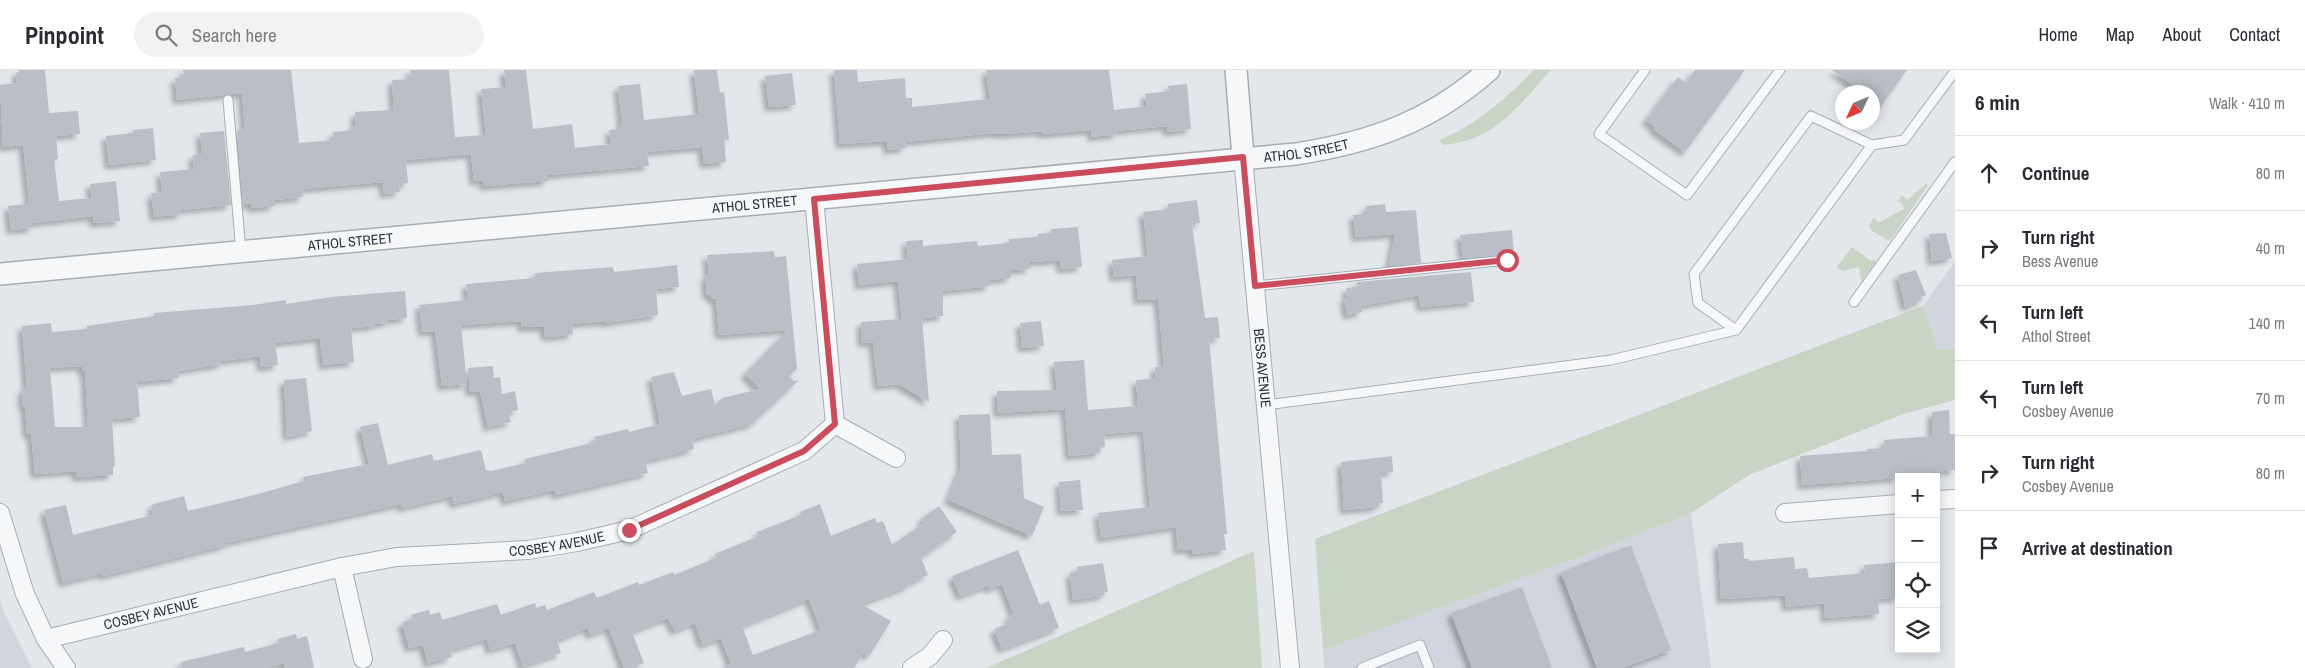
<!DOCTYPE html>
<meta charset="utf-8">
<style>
body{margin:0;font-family:"Archivo Narrow",sans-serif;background:#f2f2f3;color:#2b2b33}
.controls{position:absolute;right:15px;bottom:15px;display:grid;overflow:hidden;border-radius:0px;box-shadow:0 2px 12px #0003}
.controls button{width:45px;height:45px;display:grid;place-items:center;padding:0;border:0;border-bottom:1px solid #e1e1e2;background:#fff;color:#2b2b33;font:25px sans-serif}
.compass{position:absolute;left:1835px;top:15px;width:45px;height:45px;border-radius:50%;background:#fff;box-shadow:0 2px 12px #0003;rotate:226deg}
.stop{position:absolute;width:15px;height:15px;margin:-11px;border:4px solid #cb4d5d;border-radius:50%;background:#fff}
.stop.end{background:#cb4d5d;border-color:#fff;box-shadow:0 1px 5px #0008}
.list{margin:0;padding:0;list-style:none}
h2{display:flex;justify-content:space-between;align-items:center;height:65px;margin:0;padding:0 20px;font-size:21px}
h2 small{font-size:16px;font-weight:400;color:#7c7c81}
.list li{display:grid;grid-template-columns:32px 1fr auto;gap:15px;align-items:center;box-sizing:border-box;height:75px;padding:0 20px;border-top:1px solid #e1e1e2}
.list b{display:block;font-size:19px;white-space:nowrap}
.list p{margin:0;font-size:16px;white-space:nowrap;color:#7c7c81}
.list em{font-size:16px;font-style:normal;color:#7c7c81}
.icon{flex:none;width:28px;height:28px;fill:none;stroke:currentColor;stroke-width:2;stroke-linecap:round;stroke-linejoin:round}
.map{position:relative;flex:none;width:1955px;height:598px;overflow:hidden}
header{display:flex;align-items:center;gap:30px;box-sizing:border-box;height:70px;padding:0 25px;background:#fff;border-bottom:1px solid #e1e1e2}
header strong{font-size:24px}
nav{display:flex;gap:28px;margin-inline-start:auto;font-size:18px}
.search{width:350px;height:45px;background:#f2f2f3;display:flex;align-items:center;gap:12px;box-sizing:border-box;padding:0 18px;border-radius:28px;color:#7c7c81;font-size:19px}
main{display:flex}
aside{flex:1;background:#fff}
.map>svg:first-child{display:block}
.built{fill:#d1d5dd}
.green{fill:#c8d4c4}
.building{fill:#babfc7;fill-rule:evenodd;filter:url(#shadow)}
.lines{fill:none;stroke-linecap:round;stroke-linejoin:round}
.service-casing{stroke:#a8adb5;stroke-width:11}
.minor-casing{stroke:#a8adb5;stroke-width:20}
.tertiary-casing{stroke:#a8adb5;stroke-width:24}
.service{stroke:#f6f7f9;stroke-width:9}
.minor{stroke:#f6f7f9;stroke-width:18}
.tertiary{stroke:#f6f7f9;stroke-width:21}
.route{stroke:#cb4d5d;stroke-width:6}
.labels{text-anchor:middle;stroke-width:4.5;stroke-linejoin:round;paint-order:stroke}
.street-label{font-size:14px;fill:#2b3342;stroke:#f3f5f8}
</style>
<header>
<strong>Pinpoint</strong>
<div class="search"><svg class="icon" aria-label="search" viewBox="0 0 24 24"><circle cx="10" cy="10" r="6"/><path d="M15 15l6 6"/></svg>Search here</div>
<nav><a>Home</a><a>Map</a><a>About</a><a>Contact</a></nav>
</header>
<main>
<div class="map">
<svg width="1955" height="598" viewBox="0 0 1955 598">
<defs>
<filter id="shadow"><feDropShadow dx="-4.5" dy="4.5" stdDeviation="2.5" flood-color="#0004"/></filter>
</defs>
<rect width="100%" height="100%" fill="#e3e6eb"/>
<g class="built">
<polygon points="1955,191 1955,279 1938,280 1923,236"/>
<polygon points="1691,443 1711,598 1324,598 1323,580 1577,488"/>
<polygon points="0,530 5,545 32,598 0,598"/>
</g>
<g class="green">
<path d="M 1534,0 L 1551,0 C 1519,35 1495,71 1443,75 L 1439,70 C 1477,55 1506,28 1534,0 Z"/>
<polygon points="1926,114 1928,115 1890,171 1872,161 1869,156 1874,147 1878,153 1904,139 1901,132 1897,132 1902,125 1907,130"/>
<polygon points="1852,177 1871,191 1873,189 1876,192 1861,212 1859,197 1843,201 1836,198"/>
<polygon points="1923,236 1938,280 1955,279 1955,330 1903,344 1749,405 1691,443 1577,488 1323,580 1315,469"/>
<polygon points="1254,481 1262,598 986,598 993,595"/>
</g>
<g class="building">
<polygon points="18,0 45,0 49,43 78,41 80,64 56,66 58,89 54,90 59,131 92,128 90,114 116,111 120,151 94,153 93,146 33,153 33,158 11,160 8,136 28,134 29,128 23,75 3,77 0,15 17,13 16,3 19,2"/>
<polygon points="183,0 291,0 299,73 334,70 333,62 353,60 352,56 356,56 355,42 394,40 392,10 411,9 410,0 449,0 455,67 486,65 481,19 506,17 504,0 526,0 533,59 572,54 575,78 611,74 609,60 621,59 620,54 622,54 618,16 640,14 644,50 699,44 694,0 717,0 720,23 724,22 729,70 724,70 726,92 704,94 702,77 647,82 649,96 548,105 548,111 484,116 483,110 474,111 471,84 406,90 408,113 399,114 400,122 384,124 383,112 302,119 303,127 274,130 275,136 252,138 251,133 243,134 237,60 245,59 242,23 177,30 175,8 184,7"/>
<polygon points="834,0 857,0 858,12 905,8 906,28 912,28 912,37 990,29 986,0 1109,0 1114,40 1147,36 1145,24 1169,21 1168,16 1187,14 1191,59 1168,62 1167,56 1116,61 1117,64 1092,67 1091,60 1042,64 1042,61 1007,64 993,63 905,72 906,78 888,80 887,71 840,74"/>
<polygon points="1695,0 1745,0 1685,82 1653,59 1655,57 1646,50 1678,7 1686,13"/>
<polygon points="1832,0 1907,0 1881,36 1872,30 1872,22 1863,22"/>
<polygon points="792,3 796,35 769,37 765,6"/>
<polygon points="153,58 156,90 109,95 106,66 133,63 133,60"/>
<polygon points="224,61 231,135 181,140 181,144 154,147 151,123 162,122 160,102 194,99 193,85 202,84 200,63"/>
<polygon points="1197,130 1200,153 1192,154 1205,248 1218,247 1220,268 1209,269 1227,464 1224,464 1226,480 1192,484 1192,479 1178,480 1176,457 1101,468 1098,443 1150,437 1143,361 1104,364 1105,377 1100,378 1100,383 1069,386 1065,339 998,343 997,321 1057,320 1054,292 1084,290 1088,340 1138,336 1136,310 1156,308 1155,297 1164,296 1158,229 1138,230 1136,205 1114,207 1112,190 1148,186 1143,142 1168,139 1168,134"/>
<polygon points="1385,134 1386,142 1416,140 1421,193 1389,196 1395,164 1356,167 1353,145 1367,144 1366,136"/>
<polygon points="1078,157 1082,197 1061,199 1060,190 1029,192 1030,199 1011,200 1011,208 989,210 990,216 943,221 943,246 922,248 929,332 899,314 878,316 873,272 862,273 861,252 902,249 898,211 859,215 857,194 908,189 906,171 923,170 923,176 977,171 978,176 1009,173 1009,169 1038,167 1038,164 1051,163 1051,159"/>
<polygon points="1512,160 1514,184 1463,188 1460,165"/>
<polygon points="1946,163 1952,188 1932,191 1929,164"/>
<polygon points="774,181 775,187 786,186 797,299 789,306 794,311 799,310 752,354 692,369 694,379 645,391 648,403 556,425 555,420 505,431 503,422 454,434 452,426 402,438 401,434 226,473 226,475 103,506 102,503 63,513 44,440 66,435 73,465 153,445 151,435 184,426 188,441 255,425 304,411 303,407 369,394 360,357 378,353 388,395 432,384 434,391 481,380 486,400 491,401 526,393 525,389 596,372 594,367 628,359 629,362 660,354 651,307 674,302 682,326 711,319 715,335 722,328 760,319 745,304 788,260 719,265 716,229 711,228 710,224 707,225 705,206 709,205 707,185"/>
<polygon points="677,195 679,217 656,219 658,245 605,253 605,251 572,254 573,264 552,267 545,266 544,257 522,257 521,251 461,255 467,314 442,316 435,261 422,262 419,235 468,230 466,214 535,208 535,203 613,197 614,202"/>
<polygon points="1916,200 1926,225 1921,227 1922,230 1905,237 1898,205"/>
<polygon points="1471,202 1474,232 1421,237 1419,225 1361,236 1362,242 1347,245 1344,228 1348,228 1346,218 1358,217 1357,212"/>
<path d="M 405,221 L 407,248 L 388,250 L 388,253 L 375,254 L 375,256 L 351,258 L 354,292 L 323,295 L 320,268 L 275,273 L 278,295 L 261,297 L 260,286 L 222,291 L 222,294 L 178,301 L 179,308 L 137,312 L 140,347 L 112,349 L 115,396 L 113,396 L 113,405 L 76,407 L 76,401 L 35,404 L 31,364 L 27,364 L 25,336 L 23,337 L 22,319 L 27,318 L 22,256 L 51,253 L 52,262 L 87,259 L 87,256 L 154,246 L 154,243 L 253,235 L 286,230 L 286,234 L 332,227 ZM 82,296 L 82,301 L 85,301 L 88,357 L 55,357 L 50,298 Z"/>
<polygon points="1041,251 1044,276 1022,278 1020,253"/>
<polygon points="493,296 494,308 500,307 502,324 515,321 518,340 508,342 511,352 488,357 480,321 470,322 468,298"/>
<polygon points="306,308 312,361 287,367 284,310"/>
<polygon points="1949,340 1950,364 1955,364 1955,400 1897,405 1897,408 1802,415 1800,386 1867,381 1867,379 1885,378 1884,370 1932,366 1932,342"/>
<polygon points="990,344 992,385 1021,384 1024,428 1044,437 1032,466 948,430 961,397 959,345"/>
<polygon points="1392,386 1393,402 1381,403 1383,433 1379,433 1379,437 1344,440 1341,392"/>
<polygon points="1080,410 1083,440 1061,441 1059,412"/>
<path d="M 820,434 L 831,466 L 875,448 L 877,453 L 883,451 L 892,475 L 924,453 L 921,449 L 939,436 L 957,462 L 921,488 L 928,505 L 908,514 L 909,516 L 861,534 L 891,551 L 869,586 L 863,583 L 854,598 L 724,598 L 731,594 L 721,568 L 703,575 L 695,553 L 675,561 L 668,548 L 632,562 L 644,593 L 630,598 L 624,598 L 609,558 L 590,565 L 588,558 L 557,570 L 561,583 L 523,596 L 515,573 L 490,580 L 487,569 L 450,580 L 452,587 L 428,593 L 423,575 L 409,578 L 402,552 L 412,550 L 411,545 L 429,540 L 430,545 L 440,542 L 442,550 L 497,534 L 501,545 L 535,533 L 536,538 L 545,535 L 547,540 L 594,522 L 597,528 L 638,512 L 639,515 L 673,502 L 674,505 L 716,488 L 715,484 L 759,466 L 757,462 L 801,445 L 800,442 ZM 809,529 L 821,560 L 753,585 L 742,556 Z"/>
<polygon points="1743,472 1744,489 1749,489 1749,491 1794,487 1795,499 1807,498 1809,508 1865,503 1864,495 1899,492 1899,527 1878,529 1879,544 1825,548 1824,533 1786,537 1785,525 1721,529 1718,474"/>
<polygon points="1631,475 1671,580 1622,598 1597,598 1561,502"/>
<polygon points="1018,480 1040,535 1049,531 1059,558 1002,579 994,559 1010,553 1008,547 1014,545 1002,514 990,519 988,516 960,526 952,506"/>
<polygon points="1103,493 1108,522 1104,522 1105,525 1073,530 1070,503 1078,500 1077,497"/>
<polygon points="1522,517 1552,598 1472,598 1451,543"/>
<polygon points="296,564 297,569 307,566 314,598 285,598 284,593 264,598 182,598 181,592 244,577 245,582 279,573 278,569"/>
</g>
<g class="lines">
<defs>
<g id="service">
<polyline points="1645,0 1599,64 1687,125 1780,0"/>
<polyline points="228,30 241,182"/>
<polyline points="1872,75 1736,260 1698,233 1694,204 1811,46 1872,75 1904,70 1955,1"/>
<polyline points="1255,216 1507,190"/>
<polyline points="1854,232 1955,92"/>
<polyline points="1266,335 1611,290 1736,260"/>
<polyline points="1362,598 1420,575 1429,598"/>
</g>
<g id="minor">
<path id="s1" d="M 1243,87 L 1290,598"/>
<polyline points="814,129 835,354"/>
<polyline points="1936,430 1955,429"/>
<polyline points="0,443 25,524 46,569 66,598"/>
<polyline points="1785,443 1899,434"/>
<polyline points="342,497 363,589"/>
<path id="s2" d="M 46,569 L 342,497 L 397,487 L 528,480 L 577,472 L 629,460 L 804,381 L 835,354 L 896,388"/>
<polyline points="912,598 930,586 943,570"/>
</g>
<g id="tertiary">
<polyline points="1236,0 1243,87"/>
<path id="s3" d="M 0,204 L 1296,84 C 1372,72 1430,52 1489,0"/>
</g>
</defs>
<use href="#service" class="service-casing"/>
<use href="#minor" class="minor-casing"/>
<use href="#tertiary" class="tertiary-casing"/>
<use href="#service" class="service"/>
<use href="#minor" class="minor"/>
<use href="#tertiary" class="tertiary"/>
</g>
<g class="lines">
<polyline class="route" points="629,460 804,381 835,354 814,129 1243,87 1255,216 1507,190"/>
</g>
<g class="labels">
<g class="street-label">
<text dy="5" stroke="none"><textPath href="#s3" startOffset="1312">ATHOL STREET</textPath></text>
<text dy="5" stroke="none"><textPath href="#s3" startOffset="758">ATHOL STREET</textPath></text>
<text dy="5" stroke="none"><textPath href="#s3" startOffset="352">ATHOL STREET</textPath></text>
<text dy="5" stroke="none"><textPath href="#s1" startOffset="212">BESS AVENUE</textPath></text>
<text dy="5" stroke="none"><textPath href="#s2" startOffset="521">COSBEY AVENUE</textPath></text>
<text dy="5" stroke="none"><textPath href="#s2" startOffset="108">COSBEY AVENUE</textPath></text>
</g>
</g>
</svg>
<div class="controls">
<button>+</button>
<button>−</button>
<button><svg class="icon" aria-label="locate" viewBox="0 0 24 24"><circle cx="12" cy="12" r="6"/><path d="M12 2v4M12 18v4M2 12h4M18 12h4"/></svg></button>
<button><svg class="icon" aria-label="layers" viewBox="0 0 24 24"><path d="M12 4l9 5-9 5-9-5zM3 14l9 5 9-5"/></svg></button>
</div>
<svg class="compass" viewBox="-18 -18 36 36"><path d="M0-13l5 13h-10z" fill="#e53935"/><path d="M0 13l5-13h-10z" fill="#7c7c81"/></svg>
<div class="stop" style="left:1507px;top:190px"></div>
<div class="stop end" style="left:629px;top:460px"></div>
</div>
<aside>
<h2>6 min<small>Walk · 410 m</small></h2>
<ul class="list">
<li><svg class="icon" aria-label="ahead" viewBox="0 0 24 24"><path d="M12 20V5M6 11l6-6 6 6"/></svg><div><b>Continue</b></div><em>80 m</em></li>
<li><svg class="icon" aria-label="right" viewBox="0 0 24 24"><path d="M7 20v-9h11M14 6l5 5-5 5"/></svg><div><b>Turn right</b><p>Bess Avenue</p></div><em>40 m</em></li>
<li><svg class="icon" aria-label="left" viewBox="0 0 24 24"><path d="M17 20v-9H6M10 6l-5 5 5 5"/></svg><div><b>Turn left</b><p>Athol Street</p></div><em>140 m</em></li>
<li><svg class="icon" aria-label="left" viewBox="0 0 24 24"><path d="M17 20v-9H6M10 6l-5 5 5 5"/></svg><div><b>Turn left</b><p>Cosbey Avenue</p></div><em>70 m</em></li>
<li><svg class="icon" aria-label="right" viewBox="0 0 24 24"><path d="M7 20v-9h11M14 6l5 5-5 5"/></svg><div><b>Turn right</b><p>Cosbey Avenue</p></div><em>80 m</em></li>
<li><svg class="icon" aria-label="arrive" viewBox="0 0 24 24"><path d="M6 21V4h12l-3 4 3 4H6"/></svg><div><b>Arrive at destination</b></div></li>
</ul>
</aside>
</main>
